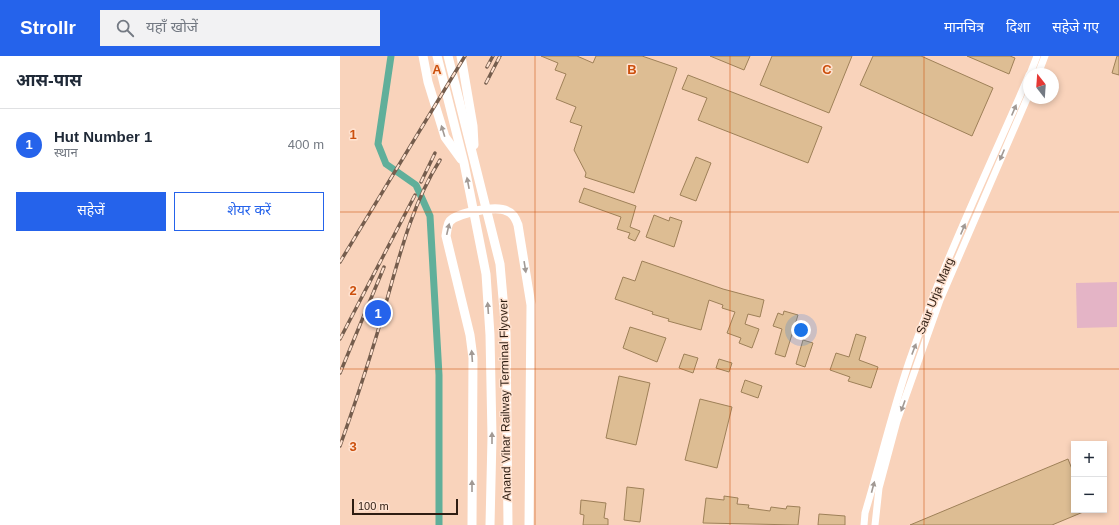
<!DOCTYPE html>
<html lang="hi">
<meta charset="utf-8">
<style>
body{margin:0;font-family:Helvetica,"Noto Sans Devanagari",sans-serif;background:#f2f2f3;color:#1f2937}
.controls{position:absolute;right:12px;bottom:12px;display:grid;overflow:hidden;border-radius:0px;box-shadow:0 2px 6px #0003}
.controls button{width:36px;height:36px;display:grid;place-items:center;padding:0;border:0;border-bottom:1px solid #e0e1e3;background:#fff;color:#1f2937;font:20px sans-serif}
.compass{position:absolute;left:683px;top:12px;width:36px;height:36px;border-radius:50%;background:#fff;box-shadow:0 2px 6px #0003;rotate:343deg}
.scale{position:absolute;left:12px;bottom:10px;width:106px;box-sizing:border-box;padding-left:4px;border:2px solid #2e1d12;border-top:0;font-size:11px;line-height:14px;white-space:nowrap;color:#2e1d12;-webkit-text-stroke:3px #ffe2d0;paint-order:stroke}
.you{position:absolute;left:461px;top:274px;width:14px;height:14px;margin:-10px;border:3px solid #fff;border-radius:50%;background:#1a73e8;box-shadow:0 0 0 6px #1a73e833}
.badge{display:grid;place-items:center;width:26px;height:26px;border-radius:50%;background:#2563eb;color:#fff;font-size:13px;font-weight:700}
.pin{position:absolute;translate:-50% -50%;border:2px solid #fff;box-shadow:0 1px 4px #0006}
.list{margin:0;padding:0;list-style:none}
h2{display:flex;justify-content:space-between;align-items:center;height:52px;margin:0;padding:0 16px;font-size:17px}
h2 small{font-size:13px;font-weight:400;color:#747a83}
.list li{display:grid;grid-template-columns:26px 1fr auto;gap:12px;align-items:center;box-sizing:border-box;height:72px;padding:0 16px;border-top:1px solid #e0e1e3}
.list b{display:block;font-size:15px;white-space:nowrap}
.list p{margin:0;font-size:13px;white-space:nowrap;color:#747a83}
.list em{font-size:13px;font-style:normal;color:#747a83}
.actions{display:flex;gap:8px;padding:12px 16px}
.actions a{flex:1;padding:9px 0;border:1px solid #2563eb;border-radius:0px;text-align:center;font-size:14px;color:#2563eb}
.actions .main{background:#2563eb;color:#fff}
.icon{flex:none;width:22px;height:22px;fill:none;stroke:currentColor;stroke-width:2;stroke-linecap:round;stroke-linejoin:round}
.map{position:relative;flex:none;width:779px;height:469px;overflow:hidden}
header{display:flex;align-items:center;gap:24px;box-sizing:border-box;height:56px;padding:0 20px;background:#2563eb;color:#fff}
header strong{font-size:19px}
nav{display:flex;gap:22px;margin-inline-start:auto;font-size:14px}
.search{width:280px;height:36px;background:#f2f2f3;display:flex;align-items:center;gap:10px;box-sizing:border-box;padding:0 14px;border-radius:0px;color:#747a83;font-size:15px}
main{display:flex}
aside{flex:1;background:#fff}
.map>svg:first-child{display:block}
.green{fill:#e4b4c6}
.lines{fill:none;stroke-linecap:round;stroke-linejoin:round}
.canal{stroke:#60af9a;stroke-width:7}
.building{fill:#ddbd93;stroke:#9e8058}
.minor{stroke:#fff;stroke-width:7}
.major{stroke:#fff;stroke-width:9}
.rail-casing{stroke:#755d4d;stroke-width:3.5}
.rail{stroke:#ffe2d0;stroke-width:2;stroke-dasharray:6;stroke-linecap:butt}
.oneway{fill:#a19994}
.grid{fill:none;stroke:#cc500d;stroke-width:1;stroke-opacity:0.55}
.labels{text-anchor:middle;stroke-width:3;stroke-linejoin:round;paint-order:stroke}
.street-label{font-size:12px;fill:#2e1d12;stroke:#ffe2d0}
.grid-label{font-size:13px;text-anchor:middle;font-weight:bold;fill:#cc500d;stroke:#ffe2d0;stroke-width:3;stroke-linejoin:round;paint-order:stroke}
</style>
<header>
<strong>Strollr</strong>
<div class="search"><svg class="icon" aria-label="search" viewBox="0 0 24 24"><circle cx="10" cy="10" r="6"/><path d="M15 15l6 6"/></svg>यहाँ खोजें</div>
<nav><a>मानचित्र</a><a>दिशा</a><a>सहेजे गए</a></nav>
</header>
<main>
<aside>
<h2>आस-पास<small></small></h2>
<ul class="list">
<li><span class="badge">1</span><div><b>Hut Number 1</b><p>स्थान</p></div><em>400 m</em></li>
</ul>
<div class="actions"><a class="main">सहेजें</a><a>शेयर करें</a></div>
</aside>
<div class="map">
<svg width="779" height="469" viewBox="0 0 779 469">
<rect width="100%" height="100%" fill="#f9d3bb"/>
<polygon class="green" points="777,226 777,271 737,272 736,227"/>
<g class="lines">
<polyline class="canal" points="51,0 38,88 46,108 76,129 90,160 99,319 99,469"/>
</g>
<g class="building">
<polygon points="201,0 237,0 253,7 256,0 302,0 337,12 294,137 245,121 246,117 234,94 242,70 230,66 236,51 216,43 226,18 215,14 218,7"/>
<polygon points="370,0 410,0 404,14"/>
<polygon points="432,0 512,0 489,57 420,29"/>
<polygon points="533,0 581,0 653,32 632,80 520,29"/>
<polygon points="627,0 670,0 675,2 669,18"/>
<polygon points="777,0 779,0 779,19 772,17"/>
<polygon points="348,19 482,71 468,107 358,64 367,42 342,33"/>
<polygon points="356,101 371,107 356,145 340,139"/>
<polygon points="244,132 296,150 290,171 300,175 295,185 288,182 290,177 277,173 281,161 239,146"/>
<polygon points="314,159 329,165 330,161 342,165 334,191 306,181"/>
<polygon points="302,205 383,233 424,244 420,261 408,258 405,268 419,273 412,292 399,287 401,282 387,277 395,256 382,252 383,249 369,244 361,274 328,265 329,263 312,258 313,256 275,243 283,221 295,225"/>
<polygon points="38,250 43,252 38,263 33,261"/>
<polygon points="444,255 458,259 445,301 435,298 442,273 433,270 438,257 443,259"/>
<polygon points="290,271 326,282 317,306 283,292"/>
<polygon points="516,278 526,281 519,304 538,311 531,332 508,325 510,321 490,314 496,297 509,301"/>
<polygon points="463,284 473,287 465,311 456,308"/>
<polygon points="344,298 358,302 353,317 339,312"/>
<polygon points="379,303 392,307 389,316 376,312"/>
<polygon points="279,320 310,327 296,389 266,382"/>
<polygon points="405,324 422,330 418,342 401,336"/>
<polygon points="360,343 392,351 377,412 345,404"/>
<polygon points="728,403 734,418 734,454 748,454 712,469 570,469"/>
<polygon points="287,431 304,433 300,466 284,464"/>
<polygon points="384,440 398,442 397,448 409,449 408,452 430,455 431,451 446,453 447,450 460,451 458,469 363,467 366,442 384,444"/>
<polygon points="241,444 266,447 264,462 268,463 268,469 243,469 244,459 240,458"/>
<polygon points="479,458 505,460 505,469 478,469"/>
</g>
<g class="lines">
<g class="minor">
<polyline points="690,18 697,0"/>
<polyline points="698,18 705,0"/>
<path d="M 524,469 L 525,457 C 540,407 552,356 569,306 C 602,209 648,114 689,19"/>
<polyline points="535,469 539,432 557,365 600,244 689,38"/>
</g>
<g class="major">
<polyline points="83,0 88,26 105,81 121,103"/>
<polyline points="97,0 124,107 146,218 150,279 152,381 150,469"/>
<polyline points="108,0 160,208 166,277 168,469"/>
<polyline points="121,0 133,70 134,89"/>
<path d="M 132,469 L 133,302 L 130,279 L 106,180 C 107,175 107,169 110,165 C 118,157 156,149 167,155 C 173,157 176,163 178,169 L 191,249 L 189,469"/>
</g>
<defs>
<g id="rail">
<polyline points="147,11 153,0"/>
<polyline points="146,27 160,0"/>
<polyline points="81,126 95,97"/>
<polyline points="0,206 125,0"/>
<polyline points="0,283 75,139"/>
<polyline points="0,317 44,211"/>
<path d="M 0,390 C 16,345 31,300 44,254 C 59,202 71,150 100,104"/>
</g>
</defs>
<use href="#rail" class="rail-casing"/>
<use href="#rail" class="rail"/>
</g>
<defs><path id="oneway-solid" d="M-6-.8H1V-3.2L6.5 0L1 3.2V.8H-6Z"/></defs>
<g class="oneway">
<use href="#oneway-solid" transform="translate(674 54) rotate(-67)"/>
<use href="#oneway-solid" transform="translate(103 75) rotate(-107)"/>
<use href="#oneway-solid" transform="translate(662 99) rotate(113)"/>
<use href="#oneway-solid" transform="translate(128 127) rotate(-101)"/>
<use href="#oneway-solid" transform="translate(108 173) rotate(-77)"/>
<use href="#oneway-solid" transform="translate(623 173) rotate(-67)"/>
<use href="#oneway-solid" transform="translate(185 211) rotate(81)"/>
<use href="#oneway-solid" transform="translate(148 252) rotate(-94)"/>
<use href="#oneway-solid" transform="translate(574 293) rotate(-69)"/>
<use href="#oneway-solid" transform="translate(132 300) rotate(-94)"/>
<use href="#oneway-solid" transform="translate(563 350) rotate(110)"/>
<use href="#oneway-solid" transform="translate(152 382) rotate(-90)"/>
<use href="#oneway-solid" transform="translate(132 430) rotate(-90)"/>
<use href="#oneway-solid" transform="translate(533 431) rotate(-75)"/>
</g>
<path class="grid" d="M 195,0 L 195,469M 390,0 L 390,469M 584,0 L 584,469M 0,156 L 779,156M 0,313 L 779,313"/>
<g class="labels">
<g class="street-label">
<text transform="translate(595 240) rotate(-68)" y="4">Saur Urja Marg</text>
<text transform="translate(165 344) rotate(-91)" y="4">Anand Vihar Railway Terminal Flyover</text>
</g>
</g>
<g class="grid-label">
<text x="97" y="18">A</text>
<text x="292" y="18">B</text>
<text x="487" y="18">C</text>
<text x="13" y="83">1</text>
<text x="13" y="239">2</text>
<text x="13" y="395">3</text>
</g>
</svg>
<div class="controls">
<button>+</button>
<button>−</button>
</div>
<svg class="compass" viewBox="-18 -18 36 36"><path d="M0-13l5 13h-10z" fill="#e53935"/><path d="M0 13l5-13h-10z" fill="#747a83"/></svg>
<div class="scale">100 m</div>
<div class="you"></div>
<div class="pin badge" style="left:38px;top:257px">1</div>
</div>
</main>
